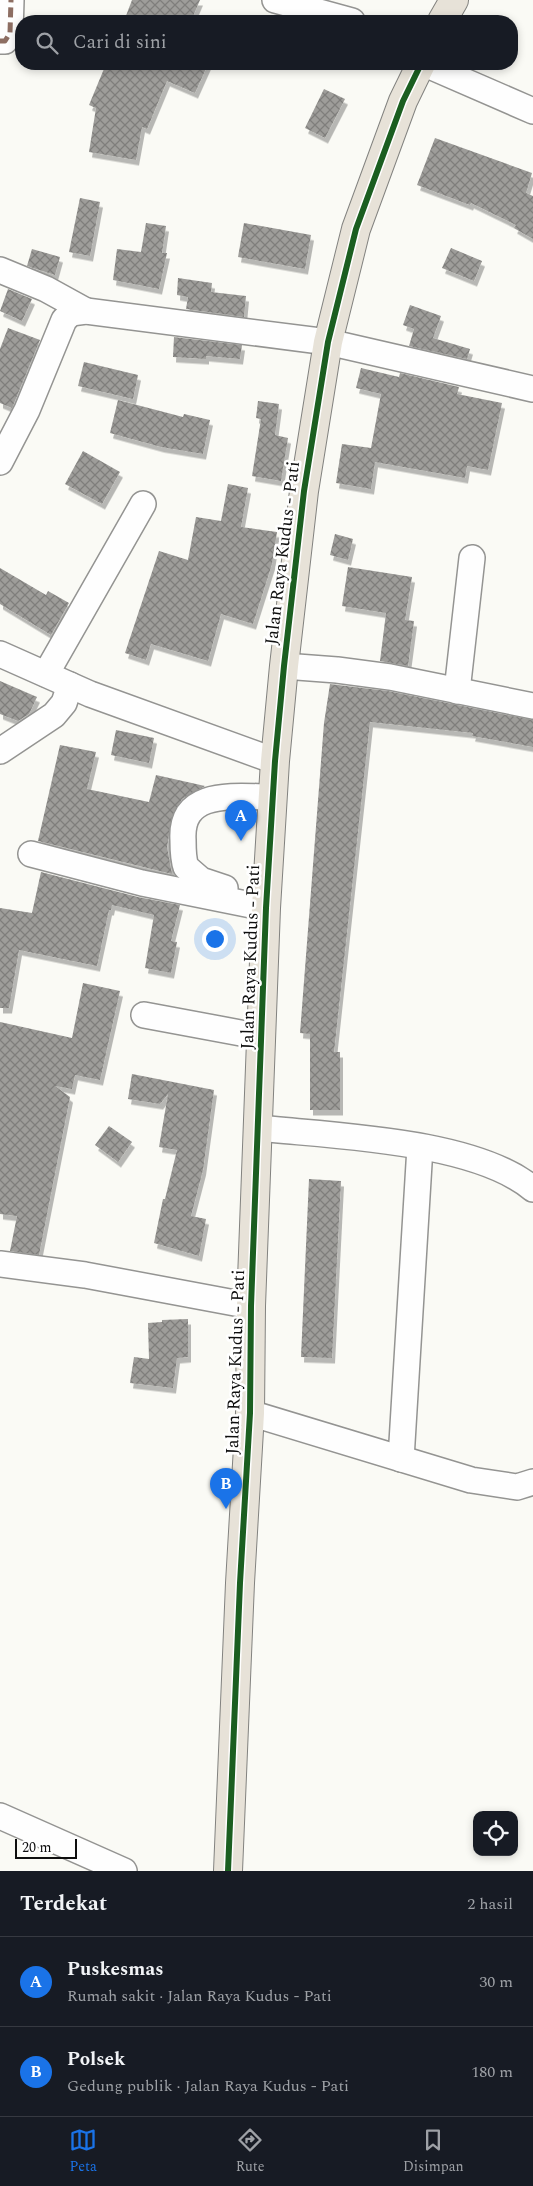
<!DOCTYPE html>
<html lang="id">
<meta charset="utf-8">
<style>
body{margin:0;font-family:Spectral,serif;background:#20242c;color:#f1f3f6}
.controls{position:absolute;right:15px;bottom:15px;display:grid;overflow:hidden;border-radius:10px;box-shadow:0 2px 8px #0003}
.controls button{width:45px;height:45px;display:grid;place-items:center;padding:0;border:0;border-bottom:1px solid #363941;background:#171b24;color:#f1f3f6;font:25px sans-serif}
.scale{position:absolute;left:15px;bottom:12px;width:62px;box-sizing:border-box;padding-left:5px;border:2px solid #0e0e0e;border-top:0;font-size:14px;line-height:18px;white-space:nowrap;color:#0e0e0e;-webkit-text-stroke:4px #fff;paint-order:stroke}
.you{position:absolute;left:214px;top:938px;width:18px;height:18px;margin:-12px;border:4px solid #fff;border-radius:50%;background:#1a73e8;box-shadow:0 0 0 8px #1a73e833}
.badge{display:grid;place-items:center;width:32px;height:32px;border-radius:50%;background:#1a73e8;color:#fff;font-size:16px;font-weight:700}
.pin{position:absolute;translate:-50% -41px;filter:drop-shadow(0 1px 2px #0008)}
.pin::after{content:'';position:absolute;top:26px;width:18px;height:15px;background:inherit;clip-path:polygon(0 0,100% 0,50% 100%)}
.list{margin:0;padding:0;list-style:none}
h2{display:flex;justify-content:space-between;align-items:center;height:65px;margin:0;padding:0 20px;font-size:21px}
h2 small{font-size:16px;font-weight:400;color:#9ea1a6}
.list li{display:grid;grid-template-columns:32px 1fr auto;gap:15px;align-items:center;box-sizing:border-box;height:90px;padding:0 20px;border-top:1px solid #363941}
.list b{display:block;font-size:19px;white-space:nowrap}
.list p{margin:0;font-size:16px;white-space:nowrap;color:#9ea1a6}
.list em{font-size:16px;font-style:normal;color:#9ea1a6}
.icon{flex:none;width:28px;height:28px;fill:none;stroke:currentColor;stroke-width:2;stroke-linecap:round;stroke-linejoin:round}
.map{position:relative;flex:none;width:533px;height:1871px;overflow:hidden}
.search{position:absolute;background:#171b24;box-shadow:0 2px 8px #0003;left:15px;right:15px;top:15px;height:55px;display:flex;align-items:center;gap:12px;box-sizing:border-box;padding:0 18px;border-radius:20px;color:#9ea1a6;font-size:19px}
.sheet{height:245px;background:#171b24}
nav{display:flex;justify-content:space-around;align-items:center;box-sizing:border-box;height:70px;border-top:1px solid #363941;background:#171b24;font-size:14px;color:#9ea1a6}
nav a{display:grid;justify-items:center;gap:2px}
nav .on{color:#1a73e8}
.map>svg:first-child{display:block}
.building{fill:url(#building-cross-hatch);filter:url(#shadow)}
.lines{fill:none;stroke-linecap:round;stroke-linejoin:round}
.minor-casing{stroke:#949492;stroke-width:28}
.highway-casing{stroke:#82827f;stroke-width:30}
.minor{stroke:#fefefe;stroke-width:25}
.highway{stroke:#e7e2d8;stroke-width:28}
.quiet{stroke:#8d6e63;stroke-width:5;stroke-dasharray:10 5;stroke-linecap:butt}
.cycleway-casing{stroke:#fff;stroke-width:9}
.cycleway{stroke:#1b5e20;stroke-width:6}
.labels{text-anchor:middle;stroke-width:5;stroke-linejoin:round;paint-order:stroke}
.street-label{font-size:18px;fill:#0e0e0e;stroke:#fff}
</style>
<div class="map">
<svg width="533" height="1871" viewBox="0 0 533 1871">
<defs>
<pattern id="building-cross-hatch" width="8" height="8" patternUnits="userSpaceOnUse" patternTransform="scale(1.25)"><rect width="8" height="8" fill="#9e9d9a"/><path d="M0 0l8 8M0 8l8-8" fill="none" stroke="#7f7e7c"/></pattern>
<filter id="shadow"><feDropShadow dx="3" dy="5.5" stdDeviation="0" flood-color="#0004"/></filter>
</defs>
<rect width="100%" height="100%" fill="#fafaf5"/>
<g class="building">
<polygon points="132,0 200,0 191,21 124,21"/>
<polygon points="106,64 208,64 195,93 167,81 147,129 142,127 136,160 89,152 96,108 89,105"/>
<polygon points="324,89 345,99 325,138 305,128"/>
<polygon points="435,138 532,173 526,193 533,196 533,239 514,228 516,225 471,203 470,205 417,185"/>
<polygon points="80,198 100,202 90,256 69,252"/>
<polygon points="146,223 166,226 162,253 167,253 159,289 113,280 117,249 141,252"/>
<polygon points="244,223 311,235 305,269 238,257"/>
<polygon points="451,248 482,261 474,281 442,268"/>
<polygon points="32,249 60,257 55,275 27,266"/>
<polygon points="178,278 212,283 211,292 246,296 244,317 186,309 188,297 177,295"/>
<polygon points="8,289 32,299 22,321 0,311"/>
<polygon points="410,305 441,316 433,338 470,349 467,359 409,346 414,329 403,325"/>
<polygon points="8,328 40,340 12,408 0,403 0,349"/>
<polygon points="174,337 242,345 240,359 206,356 206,359 173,357"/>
<polygon points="84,362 138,375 133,399 78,386"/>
<polygon points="361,368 399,377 400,373 459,387 457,394 502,403 488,470 467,466 465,478 375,462 371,489 336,483 342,444 371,448 381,394 356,388"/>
<polygon points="118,400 183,417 184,414 210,420 203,454 161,447 110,433"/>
<polygon points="258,401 279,404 275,435 288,438 281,481 252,476 261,419 256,418"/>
<polygon points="83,451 120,472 102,504 65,484"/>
<polygon points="228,484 248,488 241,527 277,532 272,564 253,624 221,614 208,661 151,644 146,660 125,653 159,551 188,560 196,517 221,521"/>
<polygon points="335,534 353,539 348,560 330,555"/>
<polygon points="348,567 412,577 405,620 414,621 408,666 380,661 386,613 342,606"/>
<polygon points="0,568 46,595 48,591 69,603 51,635 0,604"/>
<polygon points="0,681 37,697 29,714 18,721 0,714"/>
<polygon points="330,684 388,691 533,720 533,747 472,736 473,733 370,722 334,1052 340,1052 340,1110 310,1110 310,1034 300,1033 324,723"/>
<polygon points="116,730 154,738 149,763 111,755"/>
<polygon points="60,745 96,752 87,789 149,802 156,775 205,786 182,799 172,817 167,847 172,874 38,841"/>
<polygon points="41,872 138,897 180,905 171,941 177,942 171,973 145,968 154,915 112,905 111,910 109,910 97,966 19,950 9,1008 0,1008 0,908 32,913"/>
<polygon points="83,983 120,991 100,1080 75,1075 72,1089 55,1086 70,1097 39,1255 10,1251 17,1216 0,1214 0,1022 72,1038"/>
<polygon points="132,1074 214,1090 203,1170 191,1216 206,1219 199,1256 154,1243 163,1199 165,1199 177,1150 159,1147 168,1094 160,1104 128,1099"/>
<polygon points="109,1126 132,1142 118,1162 95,1145"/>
<polygon points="309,1179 341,1181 332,1358 301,1357"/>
<polygon points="188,1319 188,1357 177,1358 173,1388 130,1383 134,1357 149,1359 148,1323 162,1322 162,1320"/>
</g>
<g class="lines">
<defs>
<g id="minor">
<polyline points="275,0 352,21"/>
<polyline points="0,41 5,41 10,33 11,0"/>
<polyline points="425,64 533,111"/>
<polyline points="0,270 46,289 86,311"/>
<polyline points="0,462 27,410 64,320 71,313 86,311 328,342 533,389"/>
<polyline points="0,654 90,694 275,761"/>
<polyline points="284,666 337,670 390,677 533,706"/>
<polyline points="46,674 143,504"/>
<polyline points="457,691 472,558"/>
<polyline points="0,751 54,715 64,703 70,685"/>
<polyline points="31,854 142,883 266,908"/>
<path d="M 225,888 L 201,880 L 186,867 C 183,859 183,849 183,840 C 180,788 236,797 272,797"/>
<polyline points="144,1015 262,1037"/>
<path d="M 258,1128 C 333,1136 475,1140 533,1189"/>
<polyline points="0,1264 85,1275 251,1306"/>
<polyline points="250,1413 471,1480 517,1487 533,1482"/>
<polyline points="401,1459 420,1147"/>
<polyline points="0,1816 124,1871"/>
</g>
<g id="highway">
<polyline points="442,21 454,0"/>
<polyline points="228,1871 240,1583 250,1413 251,1306 266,908 275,761 284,666 304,491 328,342 356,229 403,101 421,64"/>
</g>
</defs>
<use href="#minor" class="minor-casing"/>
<use href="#highway" class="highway-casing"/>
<use href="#minor" class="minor"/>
<use href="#highway" class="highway"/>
<polyline class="quiet" points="0,41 5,41 10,33 11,0"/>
<defs>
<polyline id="cycleway" points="228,1871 240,1583 250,1413 251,1306 266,908 275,761 284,666 304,491 328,342 356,229 403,101 421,64"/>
</defs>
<use href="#cycleway" class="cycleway-casing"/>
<use href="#cycleway" class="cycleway"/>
</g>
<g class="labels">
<g class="street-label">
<text transform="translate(282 553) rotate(-83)" y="6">Jalan Raya Kudus - Pati</text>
<text transform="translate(250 957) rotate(-88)" y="6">Jalan Raya Kudus - Pati</text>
<text transform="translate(235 1362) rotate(-88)" y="6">Jalan Raya Kudus - Pati</text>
</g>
</g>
</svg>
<div class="controls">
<button><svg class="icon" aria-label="locate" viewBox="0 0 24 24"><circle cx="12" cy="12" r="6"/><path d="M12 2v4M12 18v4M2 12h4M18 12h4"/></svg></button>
</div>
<div class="scale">20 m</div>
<div class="you"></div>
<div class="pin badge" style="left:241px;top:841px">A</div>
<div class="pin badge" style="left:226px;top:1509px">B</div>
<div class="search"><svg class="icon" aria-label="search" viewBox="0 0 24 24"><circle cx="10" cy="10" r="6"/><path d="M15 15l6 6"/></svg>Cari di sini</div>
</div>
<section class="sheet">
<h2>Terdekat<small>2 hasil</small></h2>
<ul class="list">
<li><span class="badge">A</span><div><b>Puskesmas</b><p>Rumah sakit · Jalan Raya Kudus - Pati</p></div><em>30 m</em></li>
<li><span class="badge">B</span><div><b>Polsek</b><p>Gedung publik · Jalan Raya Kudus - Pati</p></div><em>180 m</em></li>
</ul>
</section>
<nav>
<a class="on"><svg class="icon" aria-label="map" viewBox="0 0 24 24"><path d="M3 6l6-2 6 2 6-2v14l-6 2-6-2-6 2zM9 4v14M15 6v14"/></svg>Peta</a>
<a><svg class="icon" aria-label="directions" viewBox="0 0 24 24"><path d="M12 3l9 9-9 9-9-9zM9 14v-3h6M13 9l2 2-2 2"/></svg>Rute</a>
<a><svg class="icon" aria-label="saved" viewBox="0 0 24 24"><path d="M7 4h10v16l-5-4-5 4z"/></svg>Disimpan</a>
</nav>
